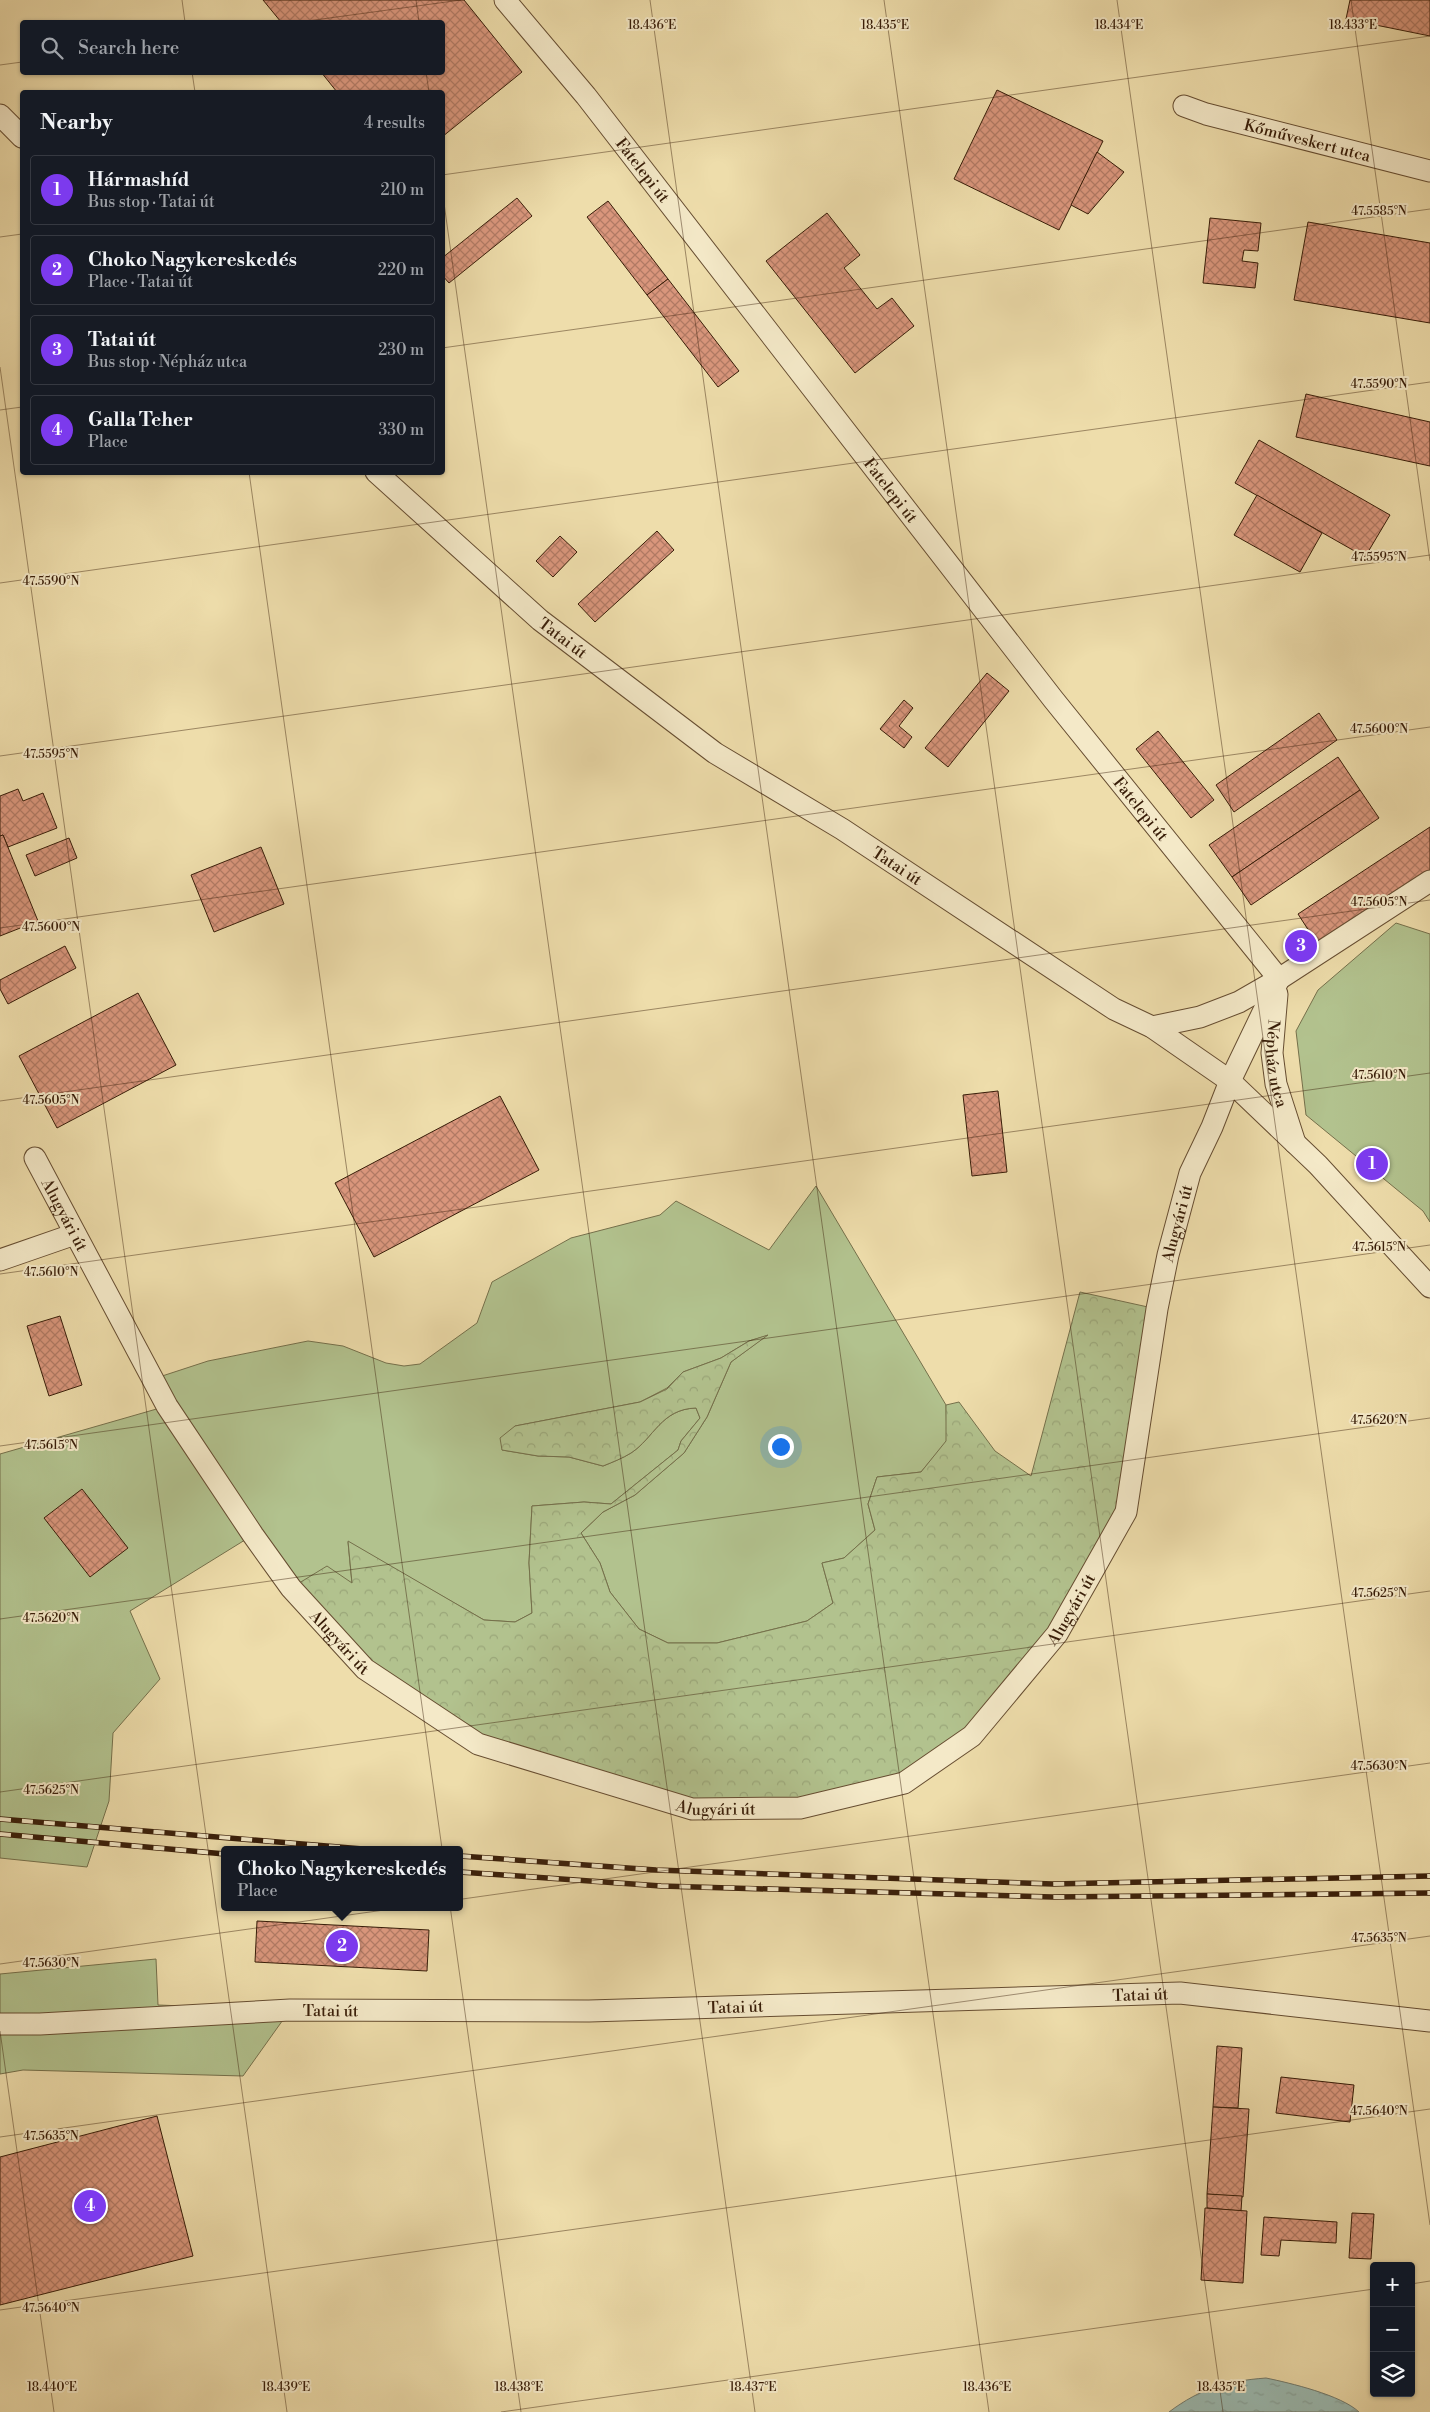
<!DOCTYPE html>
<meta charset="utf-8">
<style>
body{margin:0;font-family:"Libre Bodoni",serif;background:#242831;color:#f1f3f6}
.controls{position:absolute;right:15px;bottom:15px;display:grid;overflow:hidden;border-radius:5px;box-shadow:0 1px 4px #0004}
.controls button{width:45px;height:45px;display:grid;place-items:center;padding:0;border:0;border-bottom:1px solid #363941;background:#171b24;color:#f1f3f6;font:25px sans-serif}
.you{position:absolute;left:780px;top:1446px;width:18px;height:18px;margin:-12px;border:4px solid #fff;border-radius:50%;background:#1a73e8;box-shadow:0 0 0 8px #1a73e833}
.badge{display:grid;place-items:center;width:32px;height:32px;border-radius:50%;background:#7c3aed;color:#fff;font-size:16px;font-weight:700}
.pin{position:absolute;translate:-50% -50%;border:2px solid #fff;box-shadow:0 1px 5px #0006}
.popup{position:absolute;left:221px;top:1846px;width:242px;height:65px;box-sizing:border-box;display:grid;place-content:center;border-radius:5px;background:#171b24;filter:drop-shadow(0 1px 4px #0005);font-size:16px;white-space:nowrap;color:#9ea1a6}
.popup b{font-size:19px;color:#f1f3f6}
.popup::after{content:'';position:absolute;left:50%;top:100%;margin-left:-10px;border:10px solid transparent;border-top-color:#171b24}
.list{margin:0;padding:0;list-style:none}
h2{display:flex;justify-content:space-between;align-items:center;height:65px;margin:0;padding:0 20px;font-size:21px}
h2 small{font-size:16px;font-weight:400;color:#9ea1a6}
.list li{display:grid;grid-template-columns:32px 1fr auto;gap:15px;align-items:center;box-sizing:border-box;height:70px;margin:0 10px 10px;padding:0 10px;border:1px solid #363941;border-radius:5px}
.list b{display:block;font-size:19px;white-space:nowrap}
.list p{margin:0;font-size:16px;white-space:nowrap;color:#9ea1a6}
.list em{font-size:16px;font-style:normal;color:#9ea1a6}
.icon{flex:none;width:28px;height:28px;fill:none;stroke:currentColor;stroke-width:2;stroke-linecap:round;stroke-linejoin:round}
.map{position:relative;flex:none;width:1430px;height:2412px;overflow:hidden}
.search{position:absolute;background:#171b24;box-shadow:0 1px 4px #0004;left:20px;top:20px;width:425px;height:55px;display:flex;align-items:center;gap:12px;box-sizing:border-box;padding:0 18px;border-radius:5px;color:#9ea1a6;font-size:19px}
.panel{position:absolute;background:#171b24;box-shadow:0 1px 4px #0004;left:20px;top:90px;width:425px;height:385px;border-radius:5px}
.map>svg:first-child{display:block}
.green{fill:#b2c28e;stroke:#75704b}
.forest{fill:url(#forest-crowns);stroke:#75704b}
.water{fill:url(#water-ripples);stroke:#737b6d}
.building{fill:url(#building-cross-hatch);stroke:#381d08}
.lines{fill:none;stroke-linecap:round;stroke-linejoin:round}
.street-casing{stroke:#664d31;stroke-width:23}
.street{stroke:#f4e9c8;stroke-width:21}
.rail-casing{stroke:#381d08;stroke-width:5.5}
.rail{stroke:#f4e9c8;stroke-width:4;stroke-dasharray:11;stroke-linecap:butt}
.ticks{fill:none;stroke:#381d08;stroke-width:1;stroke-opacity:0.45}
.labels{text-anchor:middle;stroke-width:4;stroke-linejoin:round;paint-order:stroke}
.street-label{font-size:16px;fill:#381d08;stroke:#f4e9c8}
.ticks-label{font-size:12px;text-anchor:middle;fill:#381d08;stroke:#f4e9c8;stroke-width:4;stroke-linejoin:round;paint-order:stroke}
</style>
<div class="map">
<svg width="1430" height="2412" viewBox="0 0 1430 2412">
<defs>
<pattern id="forest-crowns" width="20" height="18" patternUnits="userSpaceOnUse" patternTransform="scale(1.25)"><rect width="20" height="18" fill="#b2c28e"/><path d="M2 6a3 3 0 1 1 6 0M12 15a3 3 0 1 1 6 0" fill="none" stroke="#9aa679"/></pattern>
<pattern id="water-ripples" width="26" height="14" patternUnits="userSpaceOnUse" patternTransform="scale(1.25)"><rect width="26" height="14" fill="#9bbab1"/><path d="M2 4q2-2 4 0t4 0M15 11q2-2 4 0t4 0" fill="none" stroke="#869f97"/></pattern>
<pattern id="building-cross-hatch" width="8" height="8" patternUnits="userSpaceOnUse" patternTransform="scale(1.25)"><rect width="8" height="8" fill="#d9967c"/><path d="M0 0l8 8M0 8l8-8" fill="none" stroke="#b17a64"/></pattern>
</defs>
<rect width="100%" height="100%" fill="#eeddab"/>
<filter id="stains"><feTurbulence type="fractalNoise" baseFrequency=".004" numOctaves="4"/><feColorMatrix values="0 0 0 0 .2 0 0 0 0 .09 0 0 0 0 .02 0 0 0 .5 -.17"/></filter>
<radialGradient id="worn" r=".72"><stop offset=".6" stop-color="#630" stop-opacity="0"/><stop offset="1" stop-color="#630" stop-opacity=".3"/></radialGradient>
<g class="green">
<polygon points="1396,923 1430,934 1430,1222 1423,1211 1306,1115 1296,1031 1318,990"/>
<path d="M 816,1186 L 946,1405 L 947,1441 L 921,1472 L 877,1477 L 868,1504 L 875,1530 L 844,1558 L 822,1563 L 833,1603 L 807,1621 L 717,1643 L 668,1643 L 639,1629 L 610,1592 L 600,1563 L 581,1533 L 603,1512 L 635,1495 L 684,1453 L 707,1417 L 731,1362 L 766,1336 L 749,1341 L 721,1358 L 683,1372 L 667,1388 L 640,1402 L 515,1426 L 502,1450 L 538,1456 L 569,1457 L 603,1466 C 613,1462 623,1458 631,1453 C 654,1438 661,1409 696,1408 L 700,1418 L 681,1441 L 678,1450 L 611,1504 L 584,1502 L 532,1506 L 529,1563 L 532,1613 L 515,1622 L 484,1620 L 348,1542 L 352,1584 L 291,1588 L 253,1535 L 130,1611 L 160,1679 L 113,1733 L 109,1801 L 87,1867 L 0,1858 L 0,1454 L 167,1406 L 153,1379 L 208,1361 L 308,1341 L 343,1346 L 386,1363 L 404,1366 L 420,1364 L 477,1323 L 492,1282 L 571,1238 L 660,1215 L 676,1201 L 769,1250 Z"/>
<polygon points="156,1959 158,2005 290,2010 243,2076 23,2070 0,2074 0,1974"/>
</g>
<path class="forest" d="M 1080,1292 L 1157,1309 L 1126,1512 L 1090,1577 L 972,1736 L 904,1783 L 800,1808 L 692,1809 L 478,1744 L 365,1669 L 291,1588 L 327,1566 L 352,1583 L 348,1541 L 484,1620 L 515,1622 L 532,1613 L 529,1563 L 532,1506 L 584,1502 L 611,1504 L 678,1450 L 681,1441 L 700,1418 L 696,1408 C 661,1409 654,1438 631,1453 C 623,1458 613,1462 603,1466 L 569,1457 L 538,1456 L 502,1450 L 500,1438 L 515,1426 L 640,1402 L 667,1389 L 683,1372 L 721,1358 L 749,1341 L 768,1335 L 731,1362 L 707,1417 L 684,1453 L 635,1495 L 603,1512 L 581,1533 L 600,1563 L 610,1592 L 639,1629 L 668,1643 L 717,1643 L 807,1621 L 833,1603 L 822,1563 L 844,1558 L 875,1530 L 868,1504 L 877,1477 L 921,1472 L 946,1441 L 946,1405 L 959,1402 L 995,1451 L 1031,1476 Z"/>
<path class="water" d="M 1266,2378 C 1290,2383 1341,2395 1359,2412 L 1169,2412 C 1201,2388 1227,2381 1266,2378 Z"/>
<g class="building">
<polygon points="263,0 464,0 522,72 442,137 442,92 337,92 321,72 442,72 442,22 281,22"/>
<polygon points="1350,0 1430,0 1430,36 1346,19"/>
<polygon points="997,90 1103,141 1059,230 954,179"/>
<polygon points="1097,152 1124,172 1088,214 1071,205"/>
<polygon points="517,198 532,216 449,283 442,275 442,258"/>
<polygon points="608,201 668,279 647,295 587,217"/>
<polygon points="827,213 860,255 844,268 877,309 892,298 914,326 855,373 766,261"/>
<polygon points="1210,218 1261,223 1258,251 1244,250 1242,261 1258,263 1255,288 1203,283"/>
<polygon points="1308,222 1430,243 1430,323 1294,300"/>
<polygon points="668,279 739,371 718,387 647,295"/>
<polygon points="1306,394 1430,422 1430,466 1296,437"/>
<polygon points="1259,440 1390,515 1365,557 1235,483"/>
<polygon points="1257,495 1322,533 1300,572 1234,535"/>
<polygon points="657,531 674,550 595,622 578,604"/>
<polygon points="560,536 577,552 553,577 536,561"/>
<polygon points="987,673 1009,691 948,767 925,748"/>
<polygon points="904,700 913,708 899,726 912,737 904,748 880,729"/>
<polygon points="1319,713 1337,740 1234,812 1216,785"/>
<polygon points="1158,731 1214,800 1191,818 1136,749"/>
<polygon points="1338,757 1360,790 1232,877 1209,845"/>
<polygon points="18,789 23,801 43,793 57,828 8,847 3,835 0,836 0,796"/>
<polygon points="1360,790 1379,818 1251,905 1232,877"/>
<polygon points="1430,827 1430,872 1318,945 1298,914"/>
<polygon points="3,835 38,921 0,936 0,836"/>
<polygon points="69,838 77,858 35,876 26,855"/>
<polygon points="261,847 284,904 214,932 191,875"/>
<polygon points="65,946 76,968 8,1004 0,989 0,980"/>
<polygon points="138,993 176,1065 57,1128 19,1056"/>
<polygon points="998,1091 1007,1172 972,1176 963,1095"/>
<polygon points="500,1096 539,1170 374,1257 335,1183"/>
<polygon points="60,1316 82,1385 49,1396 27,1326"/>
<polygon points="82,1489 128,1548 90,1577 44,1518"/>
<polygon points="257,1921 429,1930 427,1971 255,1962"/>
<polygon points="1217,2046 1242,2048 1238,2108 1213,2107"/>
<polygon points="1281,2077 1354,2085 1350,2122 1276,2113"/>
<polygon points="1213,2107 1249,2109 1243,2197 1207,2194"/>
<polygon points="157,2116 193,2256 0,2305 0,2157"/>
<polygon points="1207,2194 1242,2196 1241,2211 1207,2208"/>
<polygon points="1205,2208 1247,2211 1243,2283 1201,2280"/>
<polygon points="1352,2213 1374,2214 1371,2259 1349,2258"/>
<polygon points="1264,2217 1337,2222 1336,2243 1281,2240 1279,2256 1261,2255"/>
</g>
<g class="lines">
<defs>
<g id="street">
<path id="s1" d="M 505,0 L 586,96 L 1053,699 L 1279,979"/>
<path id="s2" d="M 1184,106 L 1206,114 L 1430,171"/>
<polyline points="0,115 22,137"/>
<path id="s3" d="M 376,472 L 540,620 L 715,753 L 842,829 L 1114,1009 L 1152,1027 L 1230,1081 L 1318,1165 L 1430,1287"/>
<path id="s4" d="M 1277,994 L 1272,1053 L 1276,1084 L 1295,1143"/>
<polyline points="1152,1027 1200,1017 1239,1002 1279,979 1430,881"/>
<path id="s5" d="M 35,1158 L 167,1406 L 253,1535 L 291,1588 L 365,1669 L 478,1744 L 692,1809 L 800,1808 L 904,1783 L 972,1736 L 1057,1634 L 1086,1583 L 1126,1512 L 1157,1309 L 1168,1255 L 1190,1173 L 1212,1127 L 1230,1081 L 1279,979"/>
<polyline points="0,1260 75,1234"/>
<path id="s6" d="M 0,2024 L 40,2024 L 290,2010 L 589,2011 L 1180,1993 L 1430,2021"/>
</g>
</defs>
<use href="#street" class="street-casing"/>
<use href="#street" class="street"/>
<defs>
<g id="rail">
<polyline points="0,1819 375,1850"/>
<polyline points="0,1834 225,1854"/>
<polyline points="460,1856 656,1870 1053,1884 1430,1876"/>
<polyline points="460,1872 661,1886 1053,1897 1430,1893"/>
</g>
</defs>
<use href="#rail" class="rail-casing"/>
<use href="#rail" class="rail"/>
</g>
<path class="ticks" d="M 182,0 L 185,22M 416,0 L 419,22M 650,0 L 989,2412M 884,0 L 1223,2412M 1117,0 L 1430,2225M 1351,0 L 1430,561M 300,22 L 461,0M 0,65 L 22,62M 192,72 L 195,92M 426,72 L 429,92M 442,175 L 1430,36M 442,189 L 755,2412M 0,237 L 22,234M 442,348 L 1430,209M 0,367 L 287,2412M 0,410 L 22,407M 249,472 L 521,2412M 0,583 L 1430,382M 0,756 L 1430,555M 0,928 L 1430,727M 0,1101 L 1430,900M 0,1274 L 1430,1073M 0,1446 L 1430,1245M 0,1619 L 1430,1418M 0,1792 L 1430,1591M 0,1964 L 1430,1763M 0,2031 L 54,2412M 0,2137 L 1430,1936M 1411,2284 L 1430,2281M 0,2310 L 1430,2109M 501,2412 L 1374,2289"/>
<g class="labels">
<g class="street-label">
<text dy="6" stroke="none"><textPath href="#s2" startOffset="128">Kőműveskert utca</textPath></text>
<text dy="6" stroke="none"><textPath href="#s1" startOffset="219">Fatelepi út</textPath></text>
<text dy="6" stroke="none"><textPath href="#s1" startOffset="624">Fatelepi út</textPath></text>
<text dy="6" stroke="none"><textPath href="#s3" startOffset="250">Tatai út</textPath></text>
<text dy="6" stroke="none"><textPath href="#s1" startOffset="1029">Fatelepi út</textPath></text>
<text dy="6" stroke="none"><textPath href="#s3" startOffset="655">Tatai út</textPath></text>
<text dy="6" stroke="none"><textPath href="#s4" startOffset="70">Népház utca</textPath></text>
<text dy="6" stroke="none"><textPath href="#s5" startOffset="64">Alugyári út</textPath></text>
<text dy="6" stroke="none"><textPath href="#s5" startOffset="1834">Alugyári út</textPath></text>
<text dy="6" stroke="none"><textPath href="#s5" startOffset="1429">Alugyári út</textPath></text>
<text dy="6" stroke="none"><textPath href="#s5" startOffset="574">Alugyári út</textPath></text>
<text dy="6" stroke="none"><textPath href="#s5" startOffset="994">Alugyári út</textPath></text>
<text dy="6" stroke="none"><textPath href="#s6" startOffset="1141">Tatai út</textPath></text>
<text dy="6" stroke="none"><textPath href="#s6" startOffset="736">Tatai út</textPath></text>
<text dy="6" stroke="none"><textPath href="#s6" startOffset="331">Tatai út</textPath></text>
</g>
</g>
<g class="ticks-label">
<text x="652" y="29">18.436°E</text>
<text x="885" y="29">18.435°E</text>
<text x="1119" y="29">18.434°E</text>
<text x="1353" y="29">18.433°E</text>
<text x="1379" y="215">47.5585°N</text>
<text x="1379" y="388">47.5590°N</text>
<text x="1379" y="561">47.5595°N</text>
<text x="51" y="585">47.5590°N</text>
<text x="1379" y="733">47.5600°N</text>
<text x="51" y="758">47.5595°N</text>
<text x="1379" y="906">47.5605°N</text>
<text x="51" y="931">47.5600°N</text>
<text x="1379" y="1079">47.5610°N</text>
<text x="51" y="1104">47.5605°N</text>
<text x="1379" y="1251">47.5615°N</text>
<text x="51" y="1276">47.5610°N</text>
<text x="1379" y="1424">47.5620°N</text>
<text x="51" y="1449">47.5615°N</text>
<text x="1379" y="1597">47.5625°N</text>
<text x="51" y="1622">47.5620°N</text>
<text x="1379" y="1770">47.5630°N</text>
<text x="51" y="1794">47.5625°N</text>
<text x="1379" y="1942">47.5635°N</text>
<text x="51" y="1967">47.5630°N</text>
<text x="1379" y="2115">47.5640°N</text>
<text x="51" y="2140">47.5635°N</text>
<text x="51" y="2312">47.5640°N</text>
<text x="52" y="2391">18.440°E</text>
<text x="286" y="2391">18.439°E</text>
<text x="519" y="2391">18.438°E</text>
<text x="753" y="2391">18.437°E</text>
<text x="987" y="2391">18.436°E</text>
<text x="1221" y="2391">18.435°E</text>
</g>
<rect width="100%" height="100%" filter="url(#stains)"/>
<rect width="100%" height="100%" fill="url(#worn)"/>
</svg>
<div class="controls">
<button>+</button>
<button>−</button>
<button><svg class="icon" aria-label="layers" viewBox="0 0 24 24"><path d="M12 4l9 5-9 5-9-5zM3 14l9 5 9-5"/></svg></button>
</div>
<div class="you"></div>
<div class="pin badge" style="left:1372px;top:1164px">1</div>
<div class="pin badge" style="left:342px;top:1946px">2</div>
<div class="popup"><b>Choko Nagykereskedés</b>Place</div>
<div class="pin badge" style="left:1301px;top:946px">3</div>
<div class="pin badge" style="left:90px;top:2206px">4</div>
<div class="search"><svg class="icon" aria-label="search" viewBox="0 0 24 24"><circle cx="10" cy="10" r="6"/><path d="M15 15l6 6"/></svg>Search here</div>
<section class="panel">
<h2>Nearby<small>4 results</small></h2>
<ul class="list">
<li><span class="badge">1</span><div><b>Hármashíd</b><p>Bus stop · Tatai út</p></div><em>210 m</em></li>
<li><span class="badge">2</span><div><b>Choko Nagykereskedés</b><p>Place · Tatai út</p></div><em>220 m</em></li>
<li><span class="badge">3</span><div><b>Tatai út</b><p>Bus stop · Népház utca</p></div><em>230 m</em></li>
<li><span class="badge">4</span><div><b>Galla Teher</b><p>Place</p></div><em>330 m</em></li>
</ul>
</section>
</div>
